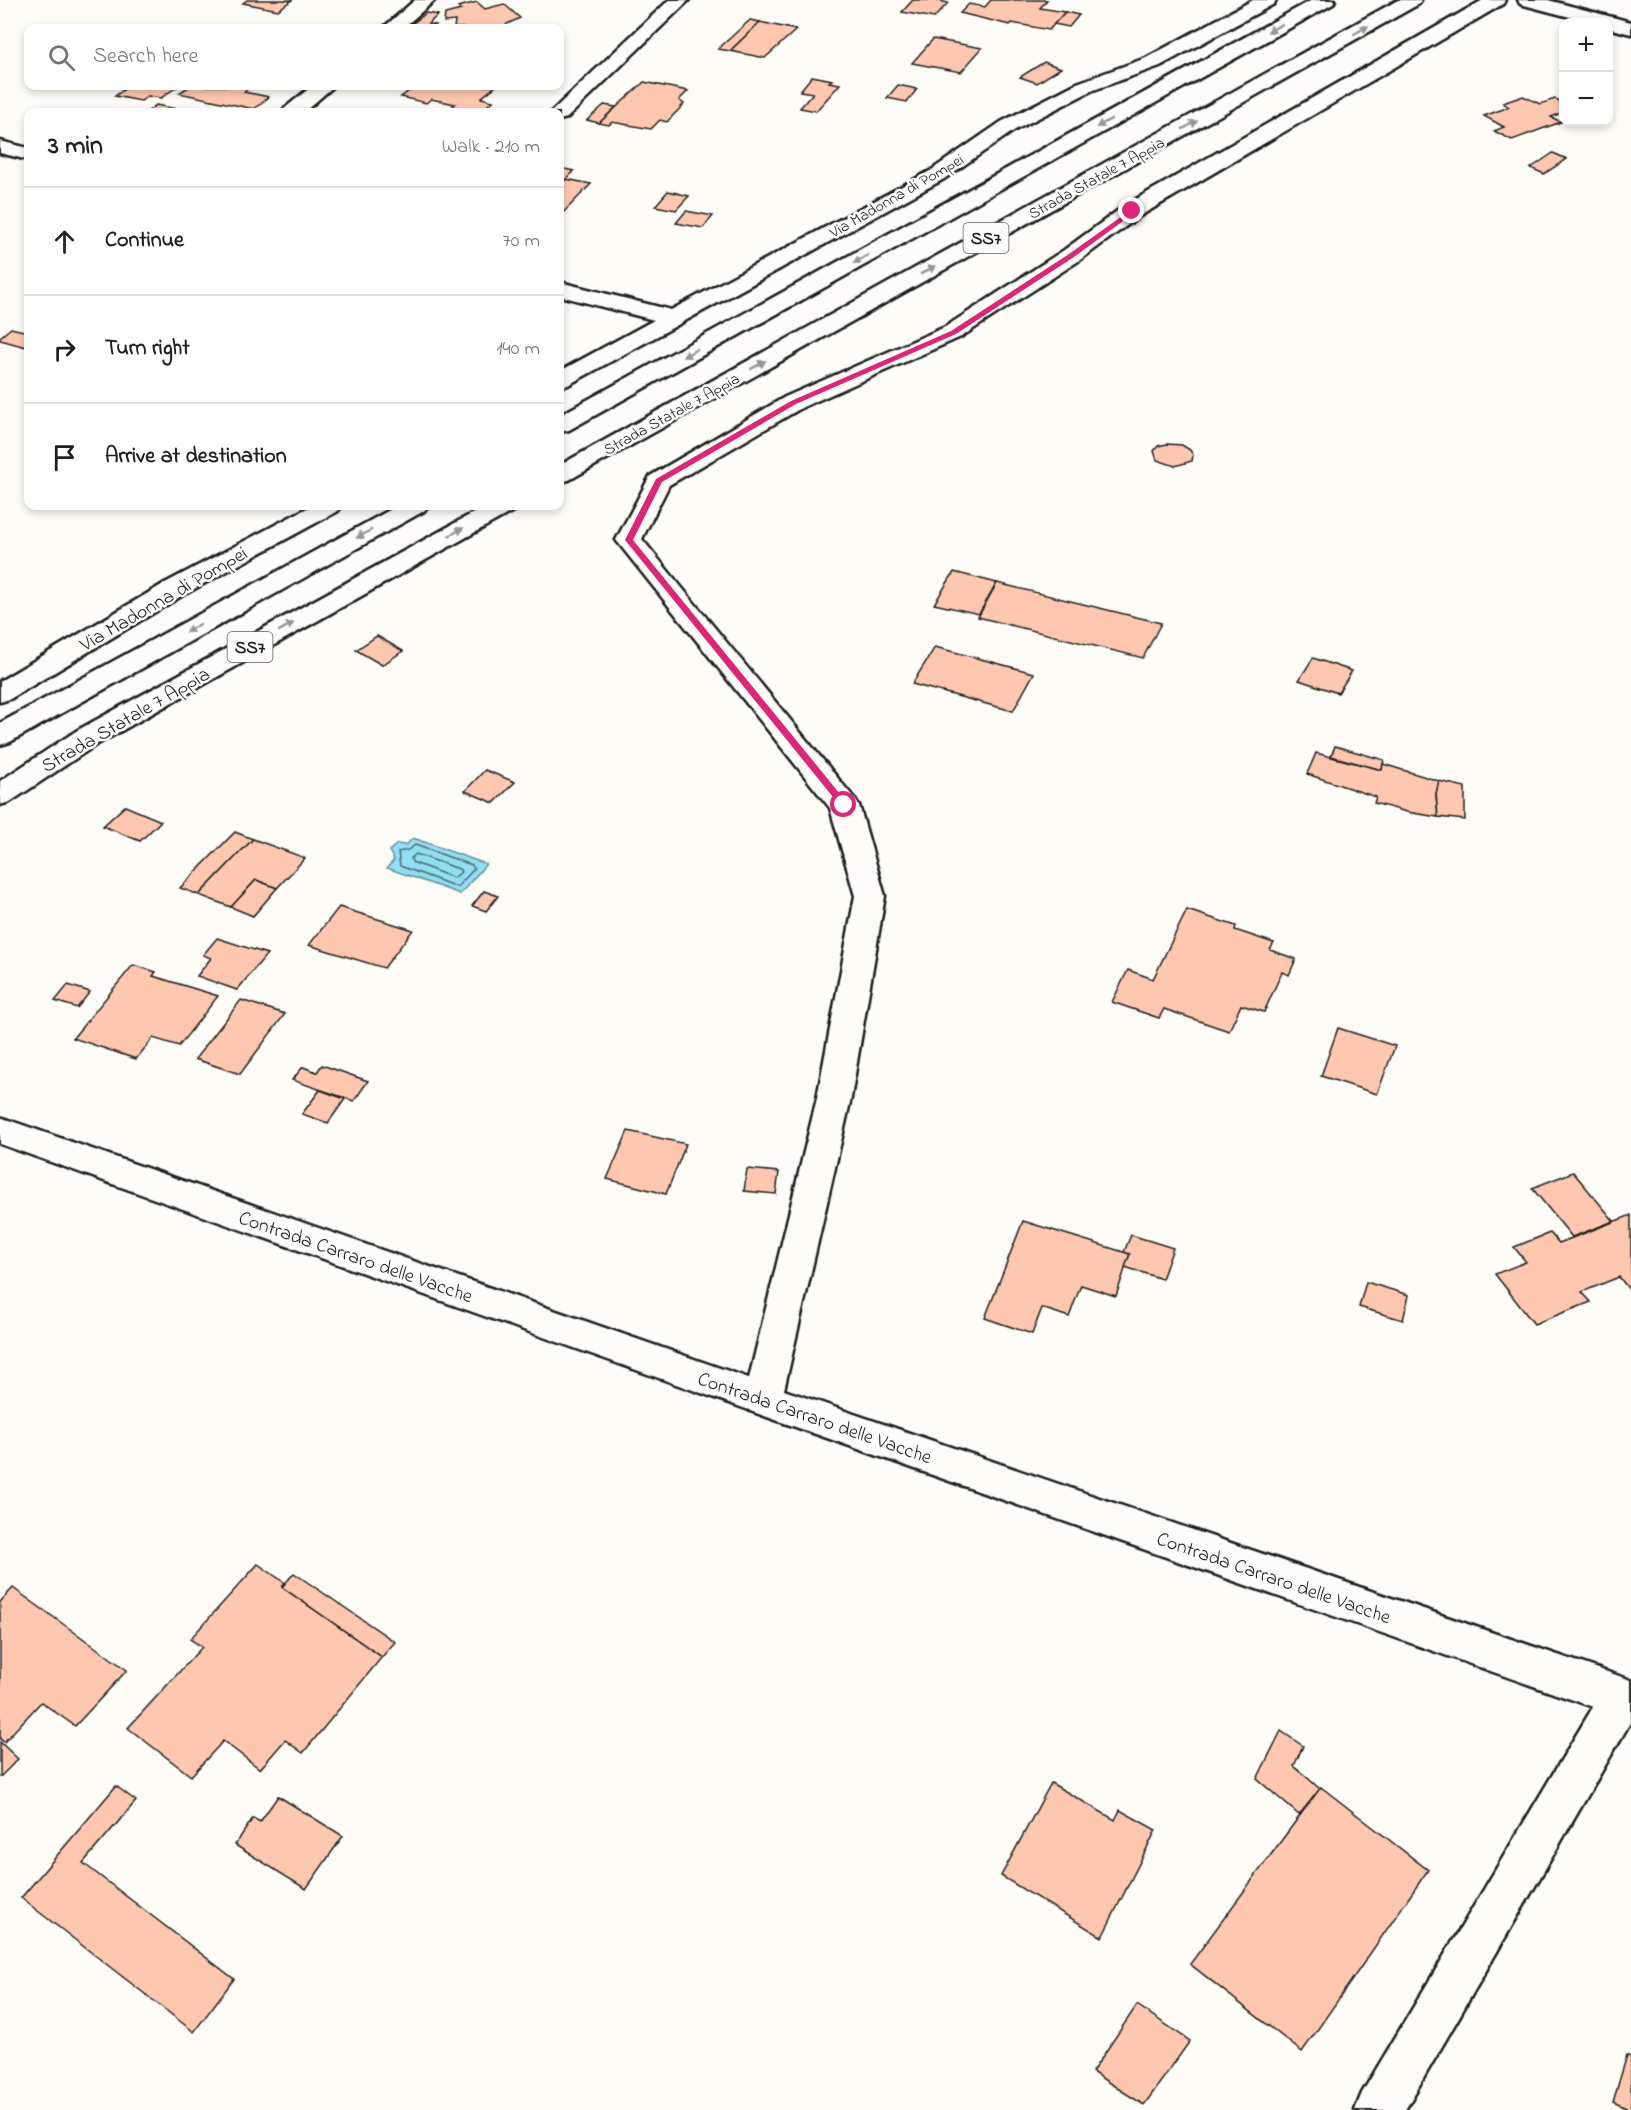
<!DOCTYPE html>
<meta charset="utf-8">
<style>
body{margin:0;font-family:"Indie Flower",sans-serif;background:#f6f6f6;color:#202124}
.controls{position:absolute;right:18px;top:18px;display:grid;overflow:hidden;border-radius:12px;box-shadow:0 3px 9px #0003}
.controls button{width:54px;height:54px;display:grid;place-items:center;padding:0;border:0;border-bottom:2px solid #e0e0e0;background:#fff;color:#202124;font:30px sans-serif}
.stop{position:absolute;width:18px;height:18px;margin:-14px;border:4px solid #db2777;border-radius:50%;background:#fff}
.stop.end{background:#db2777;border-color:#fff;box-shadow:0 2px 6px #0008}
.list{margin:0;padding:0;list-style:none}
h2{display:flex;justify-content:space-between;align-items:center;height:78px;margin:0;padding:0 24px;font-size:26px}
h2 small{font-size:20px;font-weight:400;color:#757577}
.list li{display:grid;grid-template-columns:39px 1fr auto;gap:18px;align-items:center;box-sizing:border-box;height:108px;padding:0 24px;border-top:2px solid #e0e0e0}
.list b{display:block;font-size:22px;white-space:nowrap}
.list em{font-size:20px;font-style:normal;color:#757577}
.icon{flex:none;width:33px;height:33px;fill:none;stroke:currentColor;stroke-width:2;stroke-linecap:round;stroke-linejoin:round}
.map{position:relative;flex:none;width:1631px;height:2110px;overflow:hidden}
.search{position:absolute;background:#fff;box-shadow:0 3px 9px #0003;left:24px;top:24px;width:540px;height:66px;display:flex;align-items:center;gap:15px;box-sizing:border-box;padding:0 21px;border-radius:12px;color:#757577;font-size:22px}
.panel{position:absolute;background:#fff;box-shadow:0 3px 9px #0003;left:24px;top:108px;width:540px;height:402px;border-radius:12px}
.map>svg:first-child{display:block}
.water{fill:#92def2;stroke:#63909c;stroke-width:1.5}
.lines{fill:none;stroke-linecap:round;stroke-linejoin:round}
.shore{stroke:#4b6a72;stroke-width:1.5}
.building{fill:#fec8b0;stroke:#1c1c1c;stroke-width:1.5}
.minor-casing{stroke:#1c1c1c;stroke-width:5}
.tertiary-casing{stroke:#1c1c1c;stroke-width:5}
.trunk-casing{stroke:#1c1c1c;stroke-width:5}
.minor{fill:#fdfcf7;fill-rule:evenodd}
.tertiary{fill:#fdfcf7;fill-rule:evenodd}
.trunk{fill:#fdfcf7;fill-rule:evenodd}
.oneway{fill:#989794}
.route{fill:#db2777}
.labels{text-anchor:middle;stroke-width:5;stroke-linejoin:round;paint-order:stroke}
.far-street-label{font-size:16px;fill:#1c1c1c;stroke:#fdfcf7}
.shield{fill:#fdfcf7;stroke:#605f5e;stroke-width:1.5}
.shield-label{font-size:18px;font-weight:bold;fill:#1c1c1c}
.street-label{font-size:20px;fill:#1c1c1c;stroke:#fdfcf7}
</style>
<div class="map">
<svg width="1631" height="2110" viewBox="0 0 1631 2110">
<rect width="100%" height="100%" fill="#fdfcf7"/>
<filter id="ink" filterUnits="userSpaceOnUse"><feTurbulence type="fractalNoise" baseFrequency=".0167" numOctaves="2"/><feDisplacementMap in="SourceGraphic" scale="12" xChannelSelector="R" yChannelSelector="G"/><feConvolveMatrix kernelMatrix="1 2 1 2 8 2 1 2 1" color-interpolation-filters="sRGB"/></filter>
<g filter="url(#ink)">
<polygon class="water" points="413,838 486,864 460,894 387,868 394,860 389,851 397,844 406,845"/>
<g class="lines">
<g class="shore">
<polygon points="415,845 472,865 474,869 457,887 400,866 398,852 408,850"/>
<polygon points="416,854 459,869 461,872 454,878 412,862 411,858"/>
</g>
</g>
<g class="building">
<polygon points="247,0 292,0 278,10 243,3"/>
<polygon points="913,0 935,0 948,3 934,18 902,12"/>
<polygon points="991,0 1047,0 1040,8 1065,12 1049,30 1012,23 1010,25 960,13 969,4 985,7"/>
<polygon points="477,2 485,9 504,4 520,18 507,24 504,28 454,28 455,21 444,22 445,14 461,10 458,7"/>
<polygon points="1065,12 1079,15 1069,27 1054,24"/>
<polygon points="426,13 438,15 428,24 436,25 433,28 407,28"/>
<polygon points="750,20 760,22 730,51 718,49"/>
<polygon points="760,22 796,30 765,58 730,51"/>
<polygon points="933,39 982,48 961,72 912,63"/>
<polygon points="1044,62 1061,68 1037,83 1020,77"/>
<polygon points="812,76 832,80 829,82 840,84 816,111 800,108 813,93 800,91"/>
<polygon points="644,82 688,91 679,100 684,104 667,122 660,120 651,129 612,122 609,125 599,123"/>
<polygon points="898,85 917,89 907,102 887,98"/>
<polygon points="129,86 178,86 161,98 148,96 141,101 115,96"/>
<polygon points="190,86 252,86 244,92 269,97 254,109 179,93"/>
<polygon points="416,86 496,86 481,98 493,101 479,112 449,109 455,104 431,99 426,103 401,97"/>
<polygon points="1523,96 1540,104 1555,99 1564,103 1564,112 1551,117 1561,122 1512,140 1494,131 1504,127 1484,116 1509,107 1503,103"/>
<polygon points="156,105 192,112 147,112"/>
<polygon points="604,105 616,107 599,123 587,120"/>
<polygon points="1553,153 1567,159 1544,174 1531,168"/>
<polygon points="560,168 574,171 560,186"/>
<polygon points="566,179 591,184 560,216 560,186"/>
<polygon points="668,191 689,196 676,210 655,206"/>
<polygon points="686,211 713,216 703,228 676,223"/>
<polygon points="11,328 28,332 28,345 26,347 0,340 0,337"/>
<polygon points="1167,444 1182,445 1190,450 1193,455 1192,461 1175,466 1157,460 1154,451 1158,446"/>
<polygon points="954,572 997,583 979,614 934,604"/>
<polygon points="997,583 1161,623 1143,658 978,617"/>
<polygon points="377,636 403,651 382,665 356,650"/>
<polygon points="935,647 1034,673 1013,711 912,684"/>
<polygon points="1313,658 1352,671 1338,693 1299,680"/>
<polygon points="1335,746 1384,760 1382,770 1331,756"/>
<polygon points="1316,753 1382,770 1383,764 1439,781 1436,794 1438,817 1407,812 1374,803 1376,797 1307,774"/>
<polygon points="485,770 515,782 494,803 465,791"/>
<polygon points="1439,781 1465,787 1465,820 1438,817 1436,794"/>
<polygon points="125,806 161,821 140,841 103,826"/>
<polygon points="235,832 253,839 199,895 180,888"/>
<polygon points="253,839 305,858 277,888 256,880 231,907 199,895"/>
<polygon points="256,880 277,888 253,916 231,907"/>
<polygon points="484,891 498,896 486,911 472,906"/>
<polygon points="339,907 413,930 384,968 309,945"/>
<polygon points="1187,910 1236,926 1235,930 1274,943 1270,950 1296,959 1289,975 1282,972 1264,1012 1241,1005 1229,1031 1164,1009 1159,1018 1112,1002 1128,970 1153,979"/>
<polygon points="217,938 267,954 237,990 197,976 211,958 203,955"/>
<polygon points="133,965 156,972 153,976 218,996 179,1046 153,1038 136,1059 73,1038"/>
<polygon points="68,985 90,992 77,1008 55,1001"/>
<polygon points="241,1000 285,1014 240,1074 195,1059"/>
<polygon points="1338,1028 1395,1046 1377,1094 1321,1076"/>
<polygon points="322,1065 368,1081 354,1101 292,1080 303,1067 317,1072"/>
<polygon points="320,1090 345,1099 328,1123 302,1114"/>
<polygon points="628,1131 686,1144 666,1194 607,1179"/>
<polygon points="747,1169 779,1172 776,1194 744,1191"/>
<polygon points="1573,1172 1614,1221 1572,1237 1532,1188"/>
<polygon points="1631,1215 1631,1292 1619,1277 1582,1292 1591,1302 1534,1324 1495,1274 1526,1262 1514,1247 1550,1233 1559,1243"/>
<polygon points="1023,1221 1130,1254 1116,1296 1081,1285 1069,1317 1042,1308 1032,1334 985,1318"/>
<polygon points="1131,1235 1173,1248 1162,1279 1125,1267 1130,1254 1124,1252"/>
<polygon points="1366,1282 1409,1295 1403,1320 1359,1307"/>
<polygon points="258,1564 285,1583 282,1587 382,1657 303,1753 285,1740 260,1769 223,1741 191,1776 128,1728 202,1647 190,1639"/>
<polygon points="294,1573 395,1642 382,1657 282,1587"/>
<polygon points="13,1588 127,1670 75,1726 41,1702 4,1742 0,1739 0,1602"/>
<polygon points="1281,1731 1303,1746 1294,1766 1320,1789 1299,1815 1257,1779"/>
<polygon points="0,1742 18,1759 0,1777"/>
<polygon points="1051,1783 1115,1820 1120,1810 1156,1830 1102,1937 1001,1876"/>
<polygon points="116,1786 136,1801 83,1863 234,1979 194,2032 21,1898"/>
<polygon points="1321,1787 1428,1870 1302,2052 1190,1964"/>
<polygon points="278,1796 343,1836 306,1889 235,1845 253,1818 260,1822"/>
<polygon points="1137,2005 1190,2041 1144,2105 1092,2072"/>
<polygon points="1627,2055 1631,2058 1631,2110 1613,2102"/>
</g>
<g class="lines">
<defs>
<g id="minor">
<polygon points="415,0 435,0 403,28 383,28"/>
<polygon points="669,0 689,0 567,118 560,120 560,112 551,112"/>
<polygon points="1253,0 1276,0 1274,4 1160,66 1091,91 1015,130 944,179 568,385 560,387 560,371 654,320 560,296 560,282 671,310 930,171 1001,122 1077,83 1146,58"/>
<polygon points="1518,0 1548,0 1631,22 1631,34 1608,28 1608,22 1589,22 1520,4"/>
<polygon points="312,86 334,86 304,112 282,112 285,108"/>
<polygon points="0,141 28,148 28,160 0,153"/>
<polygon points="311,506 342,506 338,511 183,595 10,699 0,702 0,681 165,583"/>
<polygon points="0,1117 763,1383 776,1387 782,1399 776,1411 763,1415 0,1144"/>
</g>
<polygon id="tertiary" points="1483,0 1505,0 1503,4 1140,216 1080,260 961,337 803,407 669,485 642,539 854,798 859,805 885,896 851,1098 784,1390 1631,1680 1631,1721 1405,2110 1355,2110 1362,2093 1593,1707 750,1411 744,1399 817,1098 855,896 830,808 616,540 650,476 785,397 945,327 1064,250 1124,206"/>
<g id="trunk">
<polygon points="1312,0 1335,0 1333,4 569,430 560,432 560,415"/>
<polygon points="1398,0 1421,0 1419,4 569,480 560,482 560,465"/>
<polygon points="397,506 428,506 424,511 10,742 0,745 0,723"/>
<polygon points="486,506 517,506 513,511 96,745 10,802 0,805 0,781 76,731"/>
</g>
</defs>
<use href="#minor" class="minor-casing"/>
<use href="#tertiary" class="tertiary-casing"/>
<use href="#trunk" class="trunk-casing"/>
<use href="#minor" class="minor"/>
<use href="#tertiary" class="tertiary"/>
<use href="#trunk" class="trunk"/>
</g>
<defs><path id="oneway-solid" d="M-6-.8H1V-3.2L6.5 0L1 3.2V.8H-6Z" transform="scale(1.5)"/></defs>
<g class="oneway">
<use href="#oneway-solid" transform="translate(1275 28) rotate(151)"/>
<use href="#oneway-solid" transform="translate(1361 30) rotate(-30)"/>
<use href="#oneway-solid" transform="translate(1104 123) rotate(151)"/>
<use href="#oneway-solid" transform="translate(1190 125) rotate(-29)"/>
<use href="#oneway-solid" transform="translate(861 259) rotate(151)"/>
<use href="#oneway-solid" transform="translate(928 270) rotate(-29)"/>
<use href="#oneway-solid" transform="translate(690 353) rotate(151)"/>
<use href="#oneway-solid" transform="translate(758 365) rotate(-29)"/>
<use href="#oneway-solid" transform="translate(456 532) rotate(-29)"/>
<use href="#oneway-solid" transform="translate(364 534) rotate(151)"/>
<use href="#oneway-solid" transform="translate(286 627) rotate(-29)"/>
<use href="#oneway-solid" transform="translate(193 628) rotate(151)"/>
</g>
</g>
<polygon class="route" points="1132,209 1134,213 1074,257 956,334 796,404 662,482 633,540 849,805 841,807 625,540 656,479 791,401 951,331 1069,254"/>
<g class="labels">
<g class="far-street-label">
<text transform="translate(1096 177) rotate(-29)" y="6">Strada Statale 7 Appia</text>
<text transform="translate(896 195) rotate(-30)" y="6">Via Madonna di Pompei</text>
<text transform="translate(671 413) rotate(-29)" y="6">Strada Statale 7 Appia</text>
</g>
<g class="shield">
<rect x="963.5" y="223" width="45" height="30" rx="4.5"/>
<rect x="227.5" y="632" width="45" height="30" rx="4.5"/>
</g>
<g class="shield-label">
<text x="986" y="244">SS7</text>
<text x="250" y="653">SS7</text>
</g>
<g class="street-label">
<text transform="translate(163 598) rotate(-30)" y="7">Via Madonna di Pompei</text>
<text transform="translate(125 719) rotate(-30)" y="7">Strada Statale 7 Appia</text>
<text transform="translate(356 1256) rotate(19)" y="7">Contrada Carraro delle Vacche</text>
<text transform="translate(815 1417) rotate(19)" y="7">Contrada Carraro delle Vacche</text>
<text transform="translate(1274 1577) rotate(19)" y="7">Contrada Carraro delle Vacche</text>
</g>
</g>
</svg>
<div class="controls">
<button>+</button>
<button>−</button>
</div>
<div class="stop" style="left:844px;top:805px"></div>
<div class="stop end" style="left:1132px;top:211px"></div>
<div class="search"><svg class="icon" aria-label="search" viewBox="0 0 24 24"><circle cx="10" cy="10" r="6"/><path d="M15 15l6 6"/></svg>Search here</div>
<section class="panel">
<h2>3 min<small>Walk · 210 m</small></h2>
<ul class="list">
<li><svg class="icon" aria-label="ahead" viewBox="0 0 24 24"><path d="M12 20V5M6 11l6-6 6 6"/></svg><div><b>Continue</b></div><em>70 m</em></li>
<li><svg class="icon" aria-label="right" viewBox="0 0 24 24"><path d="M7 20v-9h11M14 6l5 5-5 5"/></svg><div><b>Turn right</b></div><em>140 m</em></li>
<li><svg class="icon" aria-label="arrive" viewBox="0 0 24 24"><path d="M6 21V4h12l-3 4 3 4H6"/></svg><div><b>Arrive at destination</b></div></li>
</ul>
</section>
</div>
